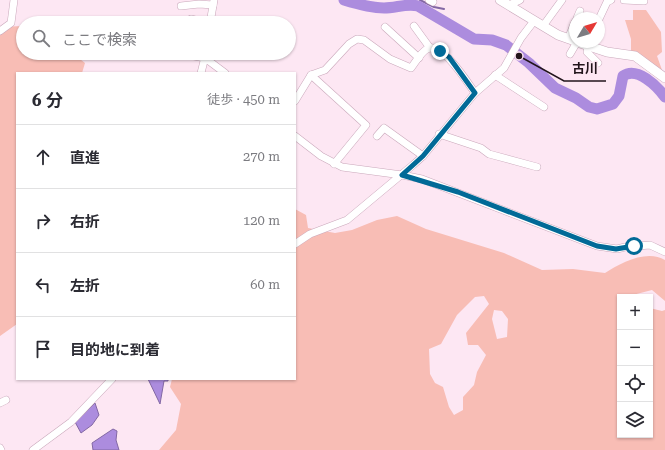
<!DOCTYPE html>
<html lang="ja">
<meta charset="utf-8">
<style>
body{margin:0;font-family:"Roboto Serif","Noto Sans JP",serif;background:#f7f7f7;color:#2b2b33}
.controls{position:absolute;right:12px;bottom:12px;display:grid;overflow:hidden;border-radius:0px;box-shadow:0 1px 3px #0004}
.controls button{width:36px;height:36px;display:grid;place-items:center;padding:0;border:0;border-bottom:1px solid #e1e1e2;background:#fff;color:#2b2b33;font:20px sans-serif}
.compass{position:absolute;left:569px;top:12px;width:36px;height:36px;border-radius:50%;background:#fff;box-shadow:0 1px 3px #0004;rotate:52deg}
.stop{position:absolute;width:12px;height:12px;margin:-9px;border:3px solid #016a97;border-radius:50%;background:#fff}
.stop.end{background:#016a97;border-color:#fff;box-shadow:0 1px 4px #0008}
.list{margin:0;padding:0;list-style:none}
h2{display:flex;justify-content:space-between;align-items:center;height:52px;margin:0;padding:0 16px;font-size:17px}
h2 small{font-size:13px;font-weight:400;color:#7c7c81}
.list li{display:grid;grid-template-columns:26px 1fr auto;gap:12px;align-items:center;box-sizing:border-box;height:64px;padding:0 16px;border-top:1px solid #e1e1e2}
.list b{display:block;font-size:15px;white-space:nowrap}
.list em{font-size:13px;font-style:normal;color:#7c7c81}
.icon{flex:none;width:22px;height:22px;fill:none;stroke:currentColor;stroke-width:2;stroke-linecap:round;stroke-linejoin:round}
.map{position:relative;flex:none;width:665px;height:450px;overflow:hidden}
.search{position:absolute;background:#fff;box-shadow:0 1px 3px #0004;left:16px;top:16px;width:280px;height:44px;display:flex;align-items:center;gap:10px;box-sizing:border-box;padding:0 14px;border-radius:22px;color:#7c7c81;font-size:15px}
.panel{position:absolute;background:#fff;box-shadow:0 1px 3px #0004;left:16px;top:72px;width:280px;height:308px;border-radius:0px}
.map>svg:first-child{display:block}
.green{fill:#f8bdb5;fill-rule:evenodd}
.water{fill:#ac8cde;stroke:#8368a4}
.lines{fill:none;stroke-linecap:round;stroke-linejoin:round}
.stream{stroke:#8368a4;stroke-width:2}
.river{stroke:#ac8cde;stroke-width:11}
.minor-casing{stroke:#caa8bb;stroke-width:8}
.major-casing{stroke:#caa8bb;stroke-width:10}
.minor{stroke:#fff;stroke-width:7}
.major{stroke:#fff;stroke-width:9}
.route{stroke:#016a97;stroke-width:5}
.leader{fill:none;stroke:#22151c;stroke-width:1.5}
.callout-dot{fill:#22151c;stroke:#fde7f3;stroke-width:1.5}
.callout-label{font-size:13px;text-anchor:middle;font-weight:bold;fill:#22151c;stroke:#fde7f3;stroke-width:3;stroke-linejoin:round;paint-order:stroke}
</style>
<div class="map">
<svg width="665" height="450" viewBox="0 0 665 450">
<rect width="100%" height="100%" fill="#fde7f3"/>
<g class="green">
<polygon points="633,10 646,10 661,32 662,52 657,56 662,70 637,53 631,51 631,39 625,20 633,20"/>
<polygon points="23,26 23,53 72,53 85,63 82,73 17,73 17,324 0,336 0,27"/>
<path d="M 295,209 L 306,215 L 308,228 L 335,233 L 352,230 L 377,220 L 397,216 L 426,229 L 504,253 L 542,270 L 573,269 L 605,273 C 620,263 647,249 665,260 L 665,301 L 652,290 L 617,299 L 620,302 L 620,435 L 650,435 L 650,308 L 662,311 L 665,310 L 665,450 L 159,450 L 176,430 L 181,404 L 170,387 L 172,379 L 295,379 ZM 484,296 L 489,304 L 466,333 L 468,345 L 478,345 L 486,355 L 477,372 L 474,385 L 463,397 L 463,410 L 454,415 L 449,407 L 443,387 L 435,383 L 430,374 L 429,349 L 441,344 L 457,315 L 475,297 ZM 494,310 L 502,311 L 508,319 L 507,337 L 497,339 L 492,319 Z"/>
</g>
<g class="water">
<polygon points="148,379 168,379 168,381 164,381 160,404"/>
<polygon points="95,403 99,415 92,425 81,433 75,422"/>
<polygon points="113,429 117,431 116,440 119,450 93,450 92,443"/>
</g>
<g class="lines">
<polyline class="stream" points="420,0 434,7 444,9"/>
<path class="river" d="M 344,0 C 357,4 371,8 384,8 C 396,8 407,3 418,6 L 474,39 L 492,40 L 506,45 L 529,63 L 555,88 L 576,98 L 589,107 L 597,109 L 613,104 L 619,96 L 623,76 C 637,66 657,86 665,97"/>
<defs>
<g id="minor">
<polyline points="429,0 433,2"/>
<polyline points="624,0 644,1"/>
<polyline points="509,5 520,0"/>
<polyline points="181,6 199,4 213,5"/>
<polyline points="577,18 580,11"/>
<polyline points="191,19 207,23"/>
<polyline points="599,19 607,2 611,0"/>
<polyline points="210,23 214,0"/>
<polyline points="414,26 430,48"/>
<polyline points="543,26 562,0"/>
<polyline points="385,27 419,58"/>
<polyline points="0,31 11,23 14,0"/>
<polyline points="568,39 575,22"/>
<polyline points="588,42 587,52 598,63"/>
<polyline points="177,53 205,58 225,73"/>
<polyline points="570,54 577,42"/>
<polyline points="201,73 206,53"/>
<polyline points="311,75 366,125 334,164"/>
<polyline points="495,75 544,107"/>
<path d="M 295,101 L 311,75 L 325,70 L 349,44 L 357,39 L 364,40 L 390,59 L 411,68 C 415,63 421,52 427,49 C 441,40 468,83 475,93"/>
<polyline points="439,134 481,148 489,154 537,167"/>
<polyline points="295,136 321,156 342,167 402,175 422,179 597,246 617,249 625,247 650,245 665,252"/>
<polyline points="377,136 384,128 423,156"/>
<polyline points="295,244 310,234 347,220 413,165 423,156 475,93 504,68 521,38 534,21"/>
<polyline points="0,403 6,400"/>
<polyline points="0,448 1,450"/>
<polyline points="33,450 71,422 112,379"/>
</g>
<g id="major">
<polyline points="500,0 558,35 575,41"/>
<polyline points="577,42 607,52 635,56 665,78"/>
</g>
</defs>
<use href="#minor" class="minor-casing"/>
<use href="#major" class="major-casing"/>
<use href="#minor" class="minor"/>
<use href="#major" class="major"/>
</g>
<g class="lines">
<polyline class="route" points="440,51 449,57 475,93 423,156 402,175 458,192 597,246 616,249 634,246"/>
</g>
<path class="leader" d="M519 56L564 81H606"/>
<circle class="callout-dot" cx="519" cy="56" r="4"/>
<g class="callout-label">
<text x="585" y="73">古川</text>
</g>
</svg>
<div class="controls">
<button>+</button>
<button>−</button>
<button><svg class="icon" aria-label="locate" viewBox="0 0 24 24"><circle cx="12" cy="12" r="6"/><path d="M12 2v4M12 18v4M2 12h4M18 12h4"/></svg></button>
<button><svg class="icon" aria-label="layers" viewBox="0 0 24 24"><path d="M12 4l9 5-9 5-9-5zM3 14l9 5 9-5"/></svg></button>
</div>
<svg class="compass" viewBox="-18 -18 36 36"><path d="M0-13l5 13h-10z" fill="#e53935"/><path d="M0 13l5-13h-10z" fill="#7c7c81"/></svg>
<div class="stop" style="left:634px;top:246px"></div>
<div class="stop end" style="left:440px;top:51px"></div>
<div class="search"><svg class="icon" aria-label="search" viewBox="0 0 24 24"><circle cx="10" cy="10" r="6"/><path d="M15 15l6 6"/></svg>ここで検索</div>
<section class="panel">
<h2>6 分<small>徒歩 · 450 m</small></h2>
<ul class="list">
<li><svg class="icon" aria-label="ahead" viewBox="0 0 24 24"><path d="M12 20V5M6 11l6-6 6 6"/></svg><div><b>直進</b></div><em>270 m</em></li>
<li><svg class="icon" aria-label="right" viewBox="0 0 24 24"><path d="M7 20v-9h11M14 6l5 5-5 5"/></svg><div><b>右折</b></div><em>120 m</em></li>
<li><svg class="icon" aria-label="left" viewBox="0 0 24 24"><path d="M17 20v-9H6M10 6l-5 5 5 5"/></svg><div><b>左折</b></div><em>60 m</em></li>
<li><svg class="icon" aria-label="arrive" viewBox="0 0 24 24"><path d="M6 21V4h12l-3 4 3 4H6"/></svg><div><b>目的地に到着</b></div></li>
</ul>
</section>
</div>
